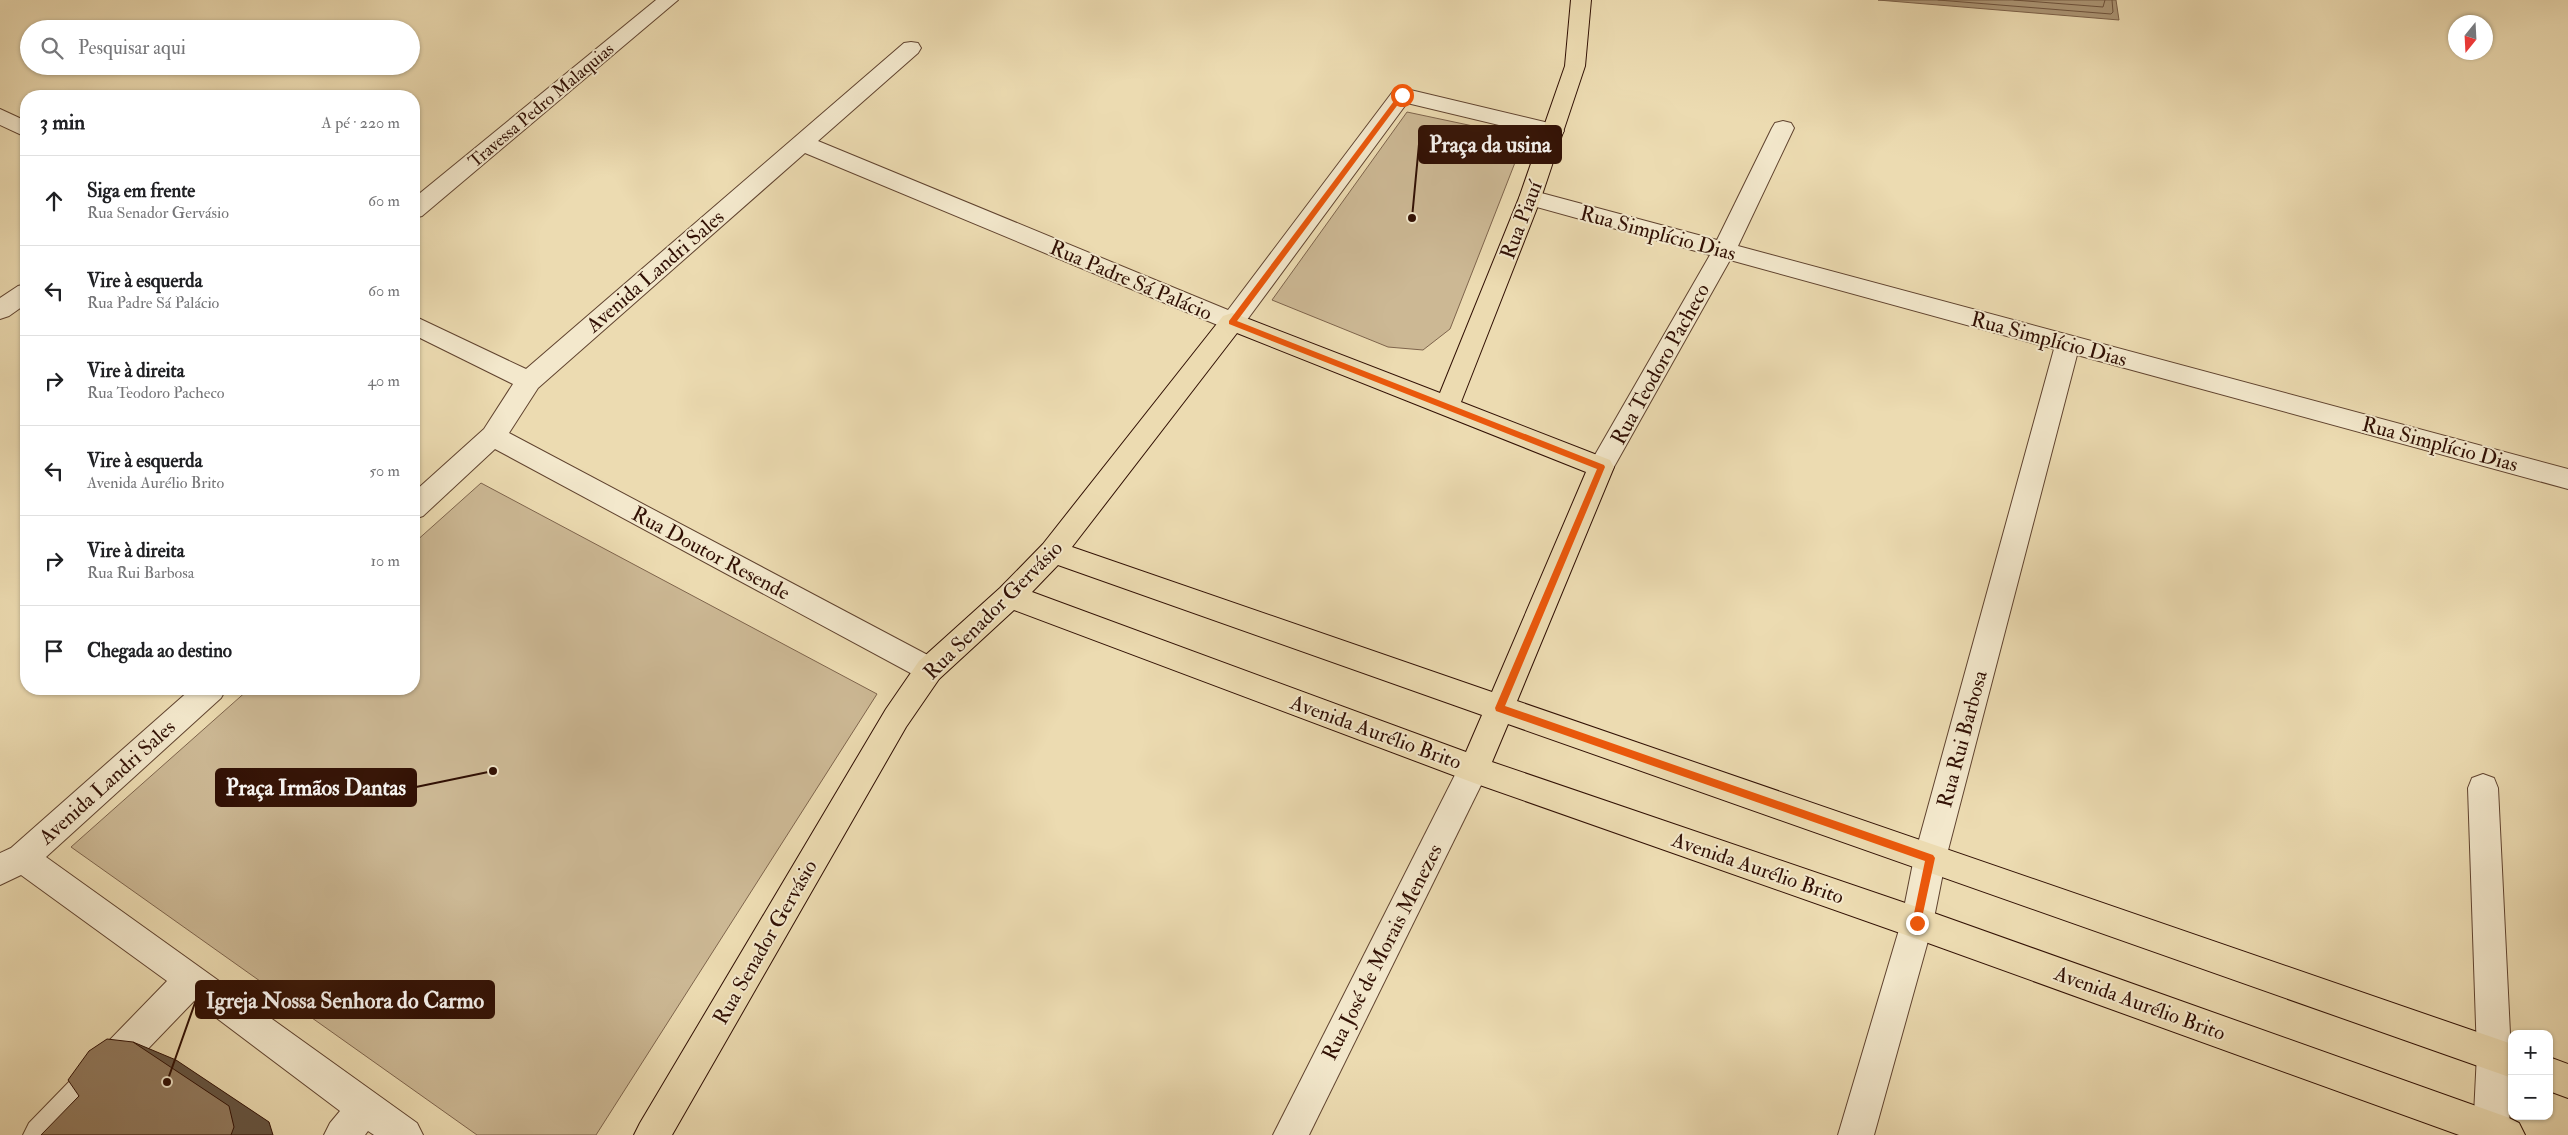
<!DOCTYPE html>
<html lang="pt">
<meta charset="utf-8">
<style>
body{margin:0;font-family:"IM FELL Double Pica",serif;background:#f2f2f2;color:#202124}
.controls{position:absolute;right:15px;bottom:15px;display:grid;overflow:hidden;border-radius:10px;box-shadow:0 1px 4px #0004}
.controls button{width:45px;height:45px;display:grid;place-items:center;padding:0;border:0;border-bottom:1px solid #e0e0e0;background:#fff;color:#202124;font:25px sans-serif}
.compass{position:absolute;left:2448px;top:15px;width:45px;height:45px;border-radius:50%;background:#fff;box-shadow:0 1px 4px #0004;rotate:198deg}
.stop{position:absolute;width:15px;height:15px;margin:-11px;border:4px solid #ea580c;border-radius:50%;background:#fff}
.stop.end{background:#ea580c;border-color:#fff;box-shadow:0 1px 5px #0008}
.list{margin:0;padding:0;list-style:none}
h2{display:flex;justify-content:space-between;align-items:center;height:65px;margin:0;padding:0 20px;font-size:21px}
h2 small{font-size:16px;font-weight:400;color:#757577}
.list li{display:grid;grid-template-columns:32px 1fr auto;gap:15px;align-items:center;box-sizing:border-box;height:90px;padding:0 20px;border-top:1px solid #e0e0e0}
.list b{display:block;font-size:19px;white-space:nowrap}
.list p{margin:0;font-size:16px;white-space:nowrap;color:#757577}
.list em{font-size:16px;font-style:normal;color:#757577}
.icon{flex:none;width:28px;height:28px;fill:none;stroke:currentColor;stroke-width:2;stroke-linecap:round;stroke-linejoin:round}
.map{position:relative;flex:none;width:2568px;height:1135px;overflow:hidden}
.search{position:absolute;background:#fff;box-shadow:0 1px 4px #0004;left:20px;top:20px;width:400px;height:55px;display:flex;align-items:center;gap:12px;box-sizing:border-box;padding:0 18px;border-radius:28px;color:#757577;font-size:19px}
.panel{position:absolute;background:#fff;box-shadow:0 1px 4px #0004;left:20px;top:90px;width:400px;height:605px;border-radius:20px}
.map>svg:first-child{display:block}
.green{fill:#ccb894;stroke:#7e644c}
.water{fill:#ac9676;stroke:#7b6048}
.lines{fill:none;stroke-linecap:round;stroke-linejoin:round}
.shore{stroke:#6e533d;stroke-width:1}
.minor-casing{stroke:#60432f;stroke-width:2}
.major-casing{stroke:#311004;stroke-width:2}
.minor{fill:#f3e8cc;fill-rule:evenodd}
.major{fill:#ecdbb1;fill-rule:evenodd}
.shaded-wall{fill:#665542;stroke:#311004}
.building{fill:#927a5e;stroke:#311004}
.route{fill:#ea580c}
.labels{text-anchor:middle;stroke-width:4;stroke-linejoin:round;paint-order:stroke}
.far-street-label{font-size:18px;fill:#311004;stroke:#f3e8cc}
.street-label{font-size:21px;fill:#311004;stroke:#f3e8cc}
.leader{fill:none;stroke:#311004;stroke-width:2}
.callout-dot{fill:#311004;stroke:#f3e8cc;stroke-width:2}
.callout{fill:#311004;stroke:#311004;stroke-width:2}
.callout-label{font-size:22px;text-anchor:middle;font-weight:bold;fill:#fff}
</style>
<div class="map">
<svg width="2568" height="1135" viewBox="0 0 2568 1135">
<rect width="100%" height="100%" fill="#ecdbb1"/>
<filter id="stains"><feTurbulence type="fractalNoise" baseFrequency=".004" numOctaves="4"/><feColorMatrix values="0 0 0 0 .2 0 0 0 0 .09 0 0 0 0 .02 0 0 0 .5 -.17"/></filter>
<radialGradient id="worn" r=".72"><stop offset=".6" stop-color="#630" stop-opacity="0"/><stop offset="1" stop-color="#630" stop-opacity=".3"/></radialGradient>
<g class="green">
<polygon points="1407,112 1525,137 1450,329 1423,350 1388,347 1272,300"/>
<polygon points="481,483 877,694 596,1135 477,1135 71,847 249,689 414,689 414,543"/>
</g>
<polygon class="water" points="1878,0 2116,0 2119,20"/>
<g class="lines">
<g class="shore">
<polyline points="1938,0 2111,14 2113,12 2112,0"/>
<polyline points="2014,0 2103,7 2105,0"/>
</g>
<defs>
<g id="minor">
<polygon points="656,0 678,0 422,216 414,218 414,198"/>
<polygon points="911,42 918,43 921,48 918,53 818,141 1228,310 1394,90 1402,88 1553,124 1561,126 1564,131 1561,136 1553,138 1407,103 1241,328 1232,331 805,153 538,388 509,433 939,661 943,670 939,679 929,683 495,449 423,516 414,519 414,492 484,429 513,384 414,335 414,316 526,369 904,43"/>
<polygon points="0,109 26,121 26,137 0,125"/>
<polygon points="1783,121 1791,123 1794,128 1738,246 2568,469 2568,489 2077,355 1946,858 1933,923 1874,1135 1838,1135 1901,923 1914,858 2054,349 1730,260 1610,474 1601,477 1592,474 1588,467 1710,255 1522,203 1519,198 1522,193 1530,190 1717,240 1772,128 1775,123"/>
<polygon points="26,284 26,304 9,316 0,319 0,298 18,286"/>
<polygon points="191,689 226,689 221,698 46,857 417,1123 423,1135 374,1135 368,1131 365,1135 324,1135 330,1123 340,1111 194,1001 65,1135 23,1135 29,1123 167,981 21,875 0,885 0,853 11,848"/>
<polygon points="1474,755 1485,759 1489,769 1309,1135 1273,1135 1463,759"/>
<polygon points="2483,774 2494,778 2498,788 2511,1054 2509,1135 2473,1135 2477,1054 2468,788 2472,778"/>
</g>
<g id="major">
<path d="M 1571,0 L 1591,0 L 1585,66 L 1541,198 L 1461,402 L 1610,460 L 1614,467 L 1517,701 L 2512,1044 L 2512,1078 L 1508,724 L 1492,762 L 1917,907 L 2507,1117 L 2519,1123 L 2525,1135 L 2459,1135 L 1917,939 L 1474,783 L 1014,610 L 939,679 L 906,727 L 672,1135 L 634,1135 L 640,1123 L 886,709 L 919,661 L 1000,588 L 1043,544 L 1223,316 L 1232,313 L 1241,316 L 1440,393 L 1519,198 L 1565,66 ZM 1237,333 L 1586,472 L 1492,692 L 1072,547 ZM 1058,565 L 1482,715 L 1466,752 L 1032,592 Z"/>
<polygon points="2549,1057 2568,1064 2568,1098 2549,1091"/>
</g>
</defs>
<use href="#minor" class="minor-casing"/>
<use href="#major" class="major-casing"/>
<use href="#minor" class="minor"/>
<use href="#major" class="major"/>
</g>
<polygon class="shaded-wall" points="133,1042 176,1060 269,1122 273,1135 231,1135"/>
<polygon class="building" points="107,1039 133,1042 229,1106 234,1127 231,1135 41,1135 79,1096 68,1080 89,1051"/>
<polygon class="route" points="1400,93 1405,95 1237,321 1604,465 1605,467 1505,706 1933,855 1935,858 1920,927 1913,927 1912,923 1925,861 1496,711 1495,708 1597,469 1229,324 1229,321"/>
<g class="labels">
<g class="far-street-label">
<text transform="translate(541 105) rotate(-40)" y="6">Travessa Pedro Malaquias</text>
</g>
<g class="street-label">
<text transform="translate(1521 220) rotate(-69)" y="7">Rua Piauí</text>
<text transform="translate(1658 233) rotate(15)" y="7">Rua Simplício Dias</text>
<text transform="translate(655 271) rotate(-41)" y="7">Avenida Landri Sales</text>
<text transform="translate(1131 280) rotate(23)" y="7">Rua Padre Sá Palácio</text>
<text transform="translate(2049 339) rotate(15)" y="7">Rua Simplício Dias</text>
<text transform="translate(1660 364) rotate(-61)" y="7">Rua Teodoro Pacheco</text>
<text transform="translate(2440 444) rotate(15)" y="7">Rua Simplício Dias</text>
<text transform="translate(711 553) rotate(28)" y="7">Rua Doutor Resende</text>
<text transform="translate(993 610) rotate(-45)" y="7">Rua Senador Gervásio</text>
<text transform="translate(1376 732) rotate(20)" y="7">Avenida Aurélio Brito</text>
<text transform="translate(1962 739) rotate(-75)" y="7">Rua Rui Barbosa</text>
<text transform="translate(107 782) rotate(-42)" y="7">Avenida Landri Sales</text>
<text transform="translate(1758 868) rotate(19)" y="7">Avenida Aurélio Brito</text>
<text transform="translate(765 942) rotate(-60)" y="7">Rua Senador Gervásio</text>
<text transform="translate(1382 952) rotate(-63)" y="7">Rua José de Morais Menezes</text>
<text transform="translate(2140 1003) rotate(20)" y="7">Avenida Aurélio Brito</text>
</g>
</g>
<path class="leader" d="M1412 218L1419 144M493 771L416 787M167 1082L196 1000"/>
<g class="callout-dot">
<circle cx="1412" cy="218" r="5"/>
<circle cx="493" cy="771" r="5"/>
<circle cx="167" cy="1082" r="5"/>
</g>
<g class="callout">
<rect x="1419" y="126" width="142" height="37" rx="5"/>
<rect x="216" y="769" width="200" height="37" rx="5"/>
<rect x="196" y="981" width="298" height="37" rx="5"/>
</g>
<g class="callout-label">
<text x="1490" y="152">Praça da usina</text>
<text x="316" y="795">Praça Irmãos Dantas</text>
<text x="345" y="1008">Igreja Nossa Senhora do Carmo</text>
</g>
<rect width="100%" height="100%" filter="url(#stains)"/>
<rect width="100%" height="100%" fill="url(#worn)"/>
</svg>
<div class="controls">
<button>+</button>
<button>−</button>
</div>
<svg class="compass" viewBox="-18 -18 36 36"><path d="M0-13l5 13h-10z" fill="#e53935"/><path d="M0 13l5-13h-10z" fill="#757577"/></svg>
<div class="stop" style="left:1402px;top:95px"></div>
<div class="stop end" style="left:1917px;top:923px"></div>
<div class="search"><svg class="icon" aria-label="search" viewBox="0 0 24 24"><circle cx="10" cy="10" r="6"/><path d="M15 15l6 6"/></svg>Pesquisar aqui</div>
<section class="panel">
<h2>3 min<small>A pé · 220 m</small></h2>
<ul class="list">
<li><svg class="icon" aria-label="ahead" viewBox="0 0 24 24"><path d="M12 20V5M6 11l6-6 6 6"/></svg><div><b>Siga em frente</b><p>Rua Senador Gervásio</p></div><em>60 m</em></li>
<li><svg class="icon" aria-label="left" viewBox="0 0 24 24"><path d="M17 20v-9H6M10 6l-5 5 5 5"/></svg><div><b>Vire à esquerda</b><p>Rua Padre Sá Palácio</p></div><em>60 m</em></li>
<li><svg class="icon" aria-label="right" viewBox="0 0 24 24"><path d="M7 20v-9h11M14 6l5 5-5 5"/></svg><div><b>Vire à direita</b><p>Rua Teodoro Pacheco</p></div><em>40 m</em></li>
<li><svg class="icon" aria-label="left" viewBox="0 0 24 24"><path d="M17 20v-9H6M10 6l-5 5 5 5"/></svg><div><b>Vire à esquerda</b><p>Avenida Aurélio Brito</p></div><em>50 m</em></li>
<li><svg class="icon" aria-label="right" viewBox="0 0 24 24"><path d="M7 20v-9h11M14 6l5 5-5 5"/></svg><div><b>Vire à direita</b><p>Rua Rui Barbosa</p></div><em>10 m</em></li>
<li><svg class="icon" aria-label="arrive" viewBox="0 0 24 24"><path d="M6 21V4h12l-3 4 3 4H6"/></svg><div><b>Chegada ao destino</b></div></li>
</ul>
</section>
</div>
